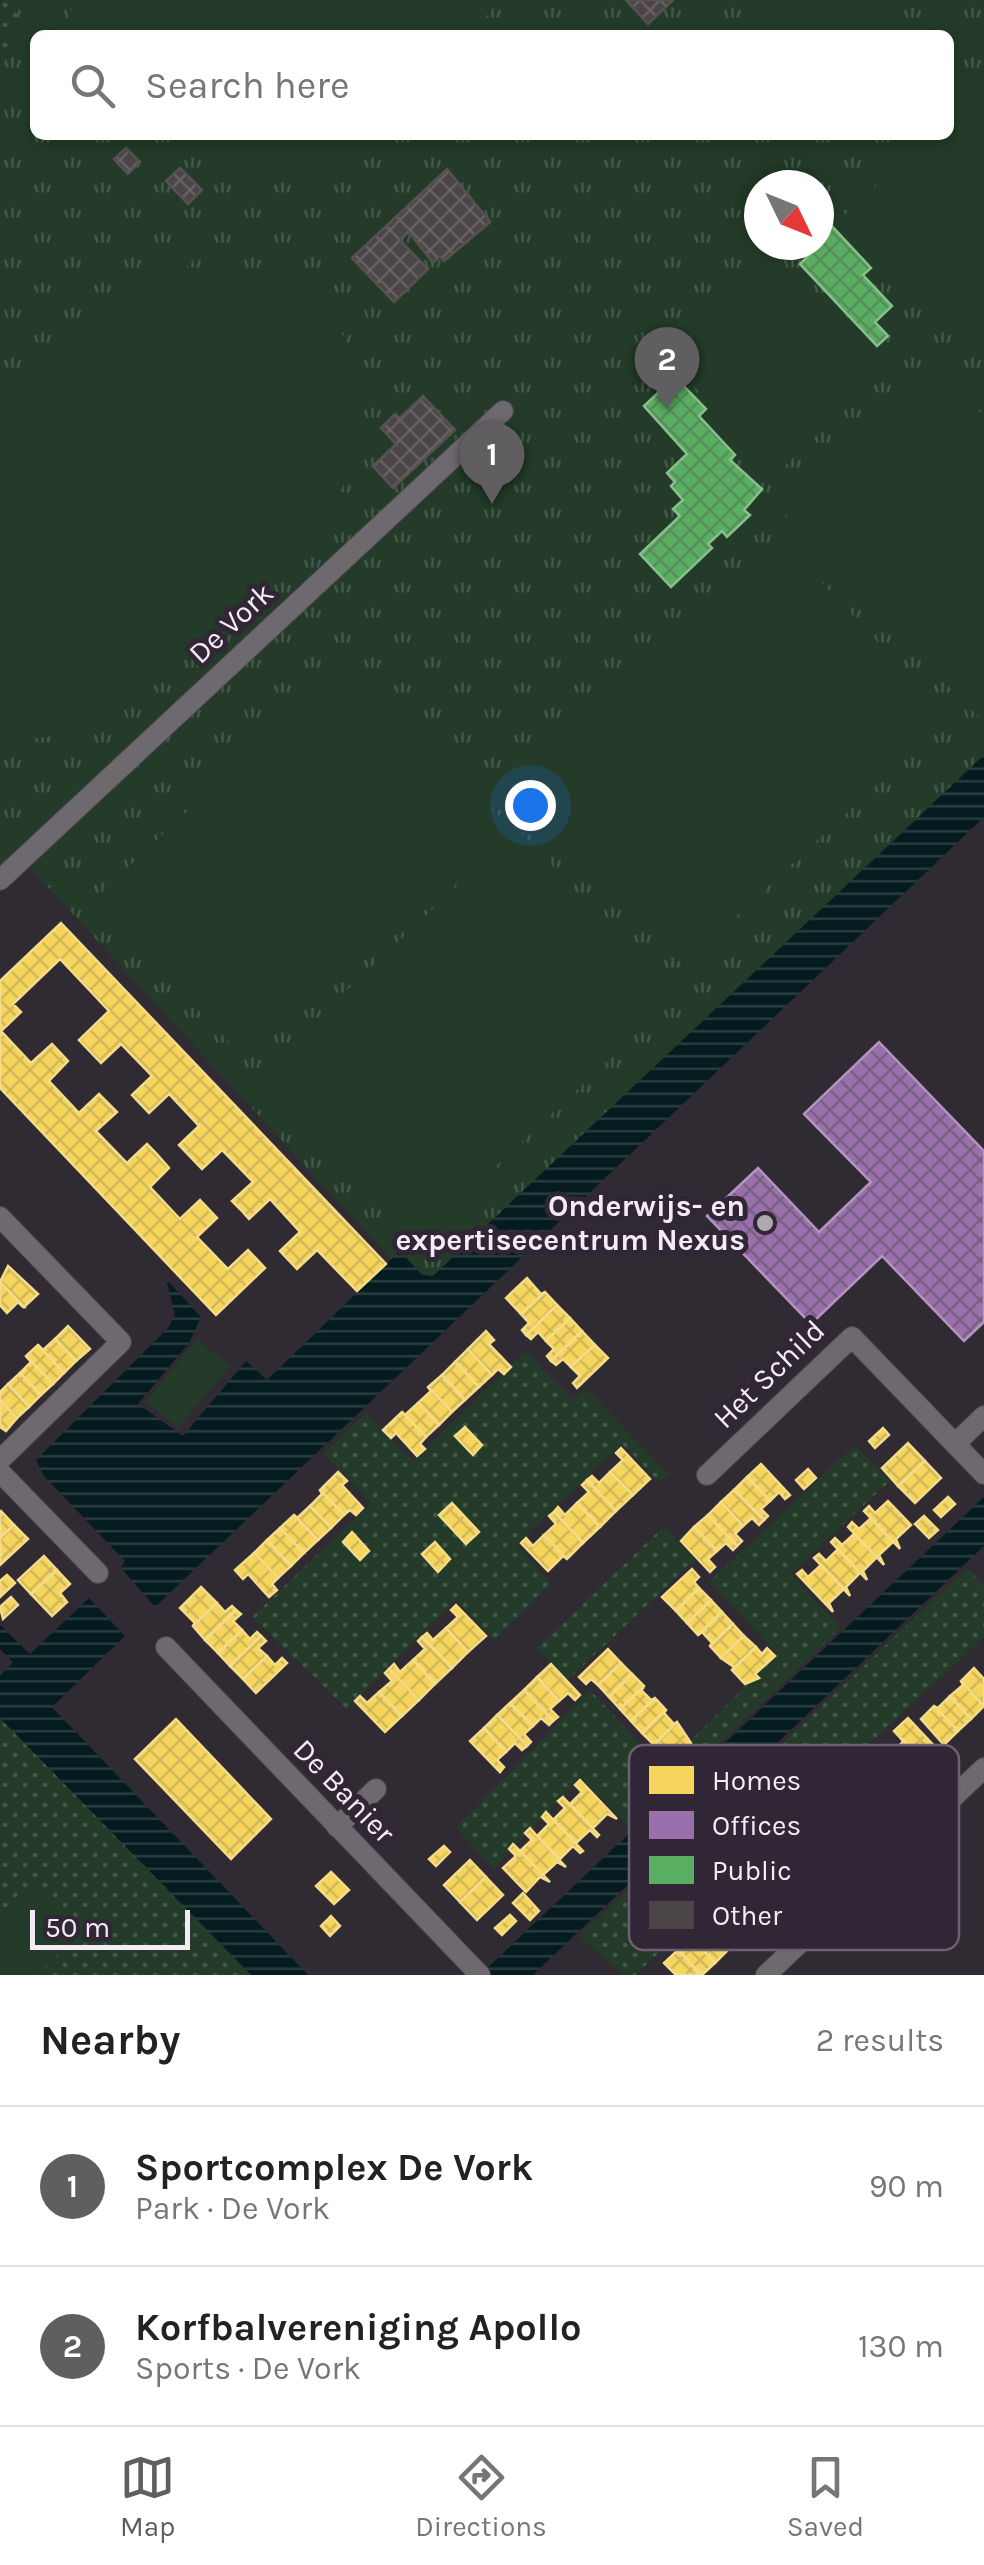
<!DOCTYPE html>
<meta charset="utf-8">
<style>
body{margin:0;font-family:Karla,sans-serif;background:#f6f6f6;color:#222}
.compass{position:absolute;left:744px;top:170px;width:90px;height:90px;border-radius:50%;background:#fff;box-shadow:0 5px 15px #0003;rotate:133deg}
.scale{position:absolute;left:30px;bottom:25px;width:160px;box-sizing:border-box;padding-left:10px;border:5px solid #f3ebf5;border-top:0;font-size:28px;line-height:35px;white-space:nowrap;color:#f3ebf5;-webkit-text-stroke:8px #312635;paint-order:stroke}
.you{position:absolute;left:530px;top:805px;width:35px;height:35px;margin:-25px;border:8px solid #fff;border-radius:50%;background:#1a73e8;box-shadow:0 0 0 15px #1a73e833}
.badge{display:grid;place-items:center;width:65px;height:65px;border-radius:50%;background:#615e62;color:#fff;font-size:32px;font-weight:700}
.pin{position:absolute;translate:-50% -82px;filter:drop-shadow(0 2px 5px #0008)}
.pin::after{content:'';position:absolute;top:52px;width:35px;height:30px;background:inherit;clip-path:polygon(0 0,100% 0,50% 100%)}
.list{margin:0;padding:0;list-style:none}
h2{display:flex;justify-content:space-between;align-items:center;height:130px;margin:0;padding:0 40px;font-size:42px}
h2 small{font-size:32px;font-weight:400;color:#767676}
.list li{display:grid;grid-template-columns:65px 1fr auto;gap:30px;align-items:center;box-sizing:border-box;height:160px;padding:0 40px;border-top:2px solid #e0e0e0}
.list b{display:block;font-size:38px;white-space:nowrap}
.list p{margin:0;font-size:32px;white-space:nowrap;color:#767676}
.list em{font-size:32px;font-style:normal;color:#767676}
.icon{flex:none;width:55px;height:55px;fill:none;stroke:currentColor;stroke-width:2;stroke-linecap:round;stroke-linejoin:round}
.map{position:relative;flex:none;width:984px;height:1975px;overflow:hidden}
.search{position:absolute;background:#fff;box-shadow:0 5px 15px #0003;left:30px;right:30px;top:30px;height:110px;display:flex;align-items:center;gap:25px;box-sizing:border-box;padding:0 35px;border-radius:15px;color:#767676;font-size:38px}
.sheet{height:450px;background:#fff}
nav{display:flex;justify-content:space-around;align-items:center;box-sizing:border-box;height:140px;border-top:2px solid #e0e0e0;background:#fff;font-size:28px;color:#767676}
nav a{display:grid;justify-items:center;gap:5px}
nav .on{color:#615e62}
.map>svg:first-child{display:block}
.grass{fill:url(#grass-dots)}
.park{fill:url(#park-tufts);fill-rule:evenodd}
.garden{fill:#233b28}
.water{fill:url(#water-rules)}
.homes{fill:url(#homes-cross-hatch);stroke:#f5dc8a;stroke-width:2.5}
.offices{fill:url(#offices-cross-hatch);stroke:#b495c1;stroke-width:2.5}
.public{fill:url(#public-cross-hatch);stroke:#88c08d;stroke-width:2.5}
.building{fill:url(#building-cross-hatch);stroke:#585153;stroke-width:2.5}
.lines{fill:none;stroke-linecap:round;stroke-linejoin:round}
.street-casing{stroke:#4c464d;stroke-width:22}
.street{stroke:#6d696f;stroke-width:20}
.poi-dot{fill:#afa7b1;stroke:#312635;stroke-width:4}
.labels{text-anchor:middle;stroke-width:10;stroke-linejoin:round;paint-order:stroke}
.street-label{font-size:30px;fill:#f3ebf5;stroke:#312635}
.poi-label{font-size:30px;font-weight:bold;fill:#f3ebf5;stroke:#312635;text-anchor:end}
.key{fill:#312635;stroke:#6b616f;stroke-width:2.5}
.key-label{font-size:28px;fill:#f3ebf5}
</style>
<div class="map">
<svg width="984" height="1975" viewBox="0 0 984 1975">
<defs>
<pattern id="grass-dots" width="8" height="8" patternUnits="userSpaceOnUse" patternTransform="scale(2.5)"><rect width="8" height="8" fill="#233b28"/><path d="M2 2h.1M6 6h.1" fill="none" stroke="#435848" stroke-width="1.8" stroke-linecap="round"/></pattern>
<pattern id="park-tufts" width="24" height="20" patternUnits="userSpaceOnUse" patternTransform="scale(2.5)"><rect width="24" height="20" fill="#233b28"/><path d="M3 7l-1-3M5 7V3M7 7l1-3M15 17l-1-3M17 17v-4M19 17l1-3" fill="none" stroke="#435848"/></pattern>
<pattern id="water-rules" width="6" height="5" patternUnits="userSpaceOnUse" patternTransform="scale(2.5)"><rect width="6" height="5" fill="#041b1f"/><path d="M0 2.5h6" fill="none" stroke="#293c40"/></pattern>
<pattern id="homes-cross-hatch" width="8" height="8" patternUnits="userSpaceOnUse" patternTransform="scale(2.5)"><rect width="8" height="8" fill="#f6d55c"/><path d="M0 0l8 8M0 8l8-8" fill="none" stroke="#d3b858"/></pattern>
<pattern id="offices-cross-hatch" width="8" height="8" patternUnits="userSpaceOnUse" patternTransform="scale(2.5)"><rect width="8" height="8" fill="#9970ab"/><path d="M0 0l8 8M0 8l8-8" fill="none" stroke="#795f84"/></pattern>
<pattern id="public-cross-hatch" width="8" height="8" patternUnits="userSpaceOnUse" patternTransform="scale(2.5)"><rect width="8" height="8" fill="#5aae61"/><path d="M0 0l8 8M0 8l8-8" fill="none" stroke="#558f5a"/></pattern>
<pattern id="building-cross-hatch" width="8" height="8" patternUnits="userSpaceOnUse" patternTransform="scale(2.5)"><rect width="8" height="8" fill="#4c4547"/><path d="M0 0l8 8M0 8l8-8" fill="none" stroke="#666062"/></pattern>
</defs>
<rect width="100%" height="100%" fill="#302a32"/>
<g class="grass">
<polygon points="2,0 47,0 0,187 0,6"/>
<polygon points="525,1351 573,1400 586,1389 669,1474 659,1482 622,1444 516,1544 551,1583 494,1640 456,1600 347,1709 252,1617 372,1503 323,1454 366,1413 413,1461"/>
<polygon points="855,1445 890,1481 790,1574 841,1628 631,1828 581,1778 494,1868 456,1828 590,1690 663,1768 778,1654 709,1582"/>
<polygon points="664,1526 695,1560 568,1680 537,1648"/>
<polygon points="967,1568 984,1586 984,1637 837,1774 828,1767 770,1821 784,1837 635,1975 623,1975 579,1936"/>
<polygon points="0,1718 192,1914 259,1975 36,1975 79,1934 32,1885 0,1915"/>
</g>
<path class="park" d="M 21,0 L 984,0 L 984,764 L 425,1296 L 25,862 L 0,885 L 0,78 ZM 35,35 L 949,35 L 949,135 L 35,135 ZM 759,185 L 819,185 L 819,245 L 759,245 Z"/>
<g class="garden">
<polygon points="77,0 499,0 472,35 75,35 64,25"/>
<polygon points="765,0 886,0 850,35 800,35"/>
<polygon points="984,85 984,344 971,356 842,217 930,135 949,135 949,117"/>
<path d="M 186,135 L 395,135 C 366,171 296,191 252,175 C 228,167 206,149 186,135 Z"/>
<path d="M 193,226 L 209,244 L 178,276 C 193,274 208,270 224,270 C 370,270 395,434 316,529 L 123,710 C 85,735 45,741 0,737 L 0,414 Z"/>
<polygon points="774,256 884,371 777,473 667,358"/>
<polygon points="928,359 984,417 984,723 776,505"/>
<polygon points="778,536 948,717 684,966 514,786"/>
<polygon points="349,657 500,817 245,1059 94,900"/>
<polygon points="518,829 675,997 416,1242 258,1074"/>
<polygon points="197,1339 230,1366 178,1428 146,1401"/>
<polygon points="32,1885 79,1933 36,1975 0,1975 0,1915"/>
</g>
<g class="water">
<polygon points="984,755 984,817 155,1607 121,1568 125,1561 44,1476 36,1460 168,1328 175,1314 166,1279 201,1317 189,1343 138,1404 183,1436 246,1361 267,1380 400,1251 422,1275 433,1276"/>
<polygon points="984,1497 984,1546 533,1975 480,1975"/>
<polygon points="89,1598 125,1636 52,1707 308,1975 251,1975 0,1718 0,1676 13,1662 0,1649 0,1625 30,1654"/>
</g>
<g class="homes">
<polygon points="61,923 386,1264 357,1291 317,1250 297,1269 280,1251 300,1232 270,1199 249,1219 241,1210 232,1201 253,1182 222,1150 202,1169 179,1145 199,1126 169,1094 149,1113 132,1095 152,1076 121,1044 101,1063 79,1040 109,1011 60,959 13,1004 21,1012 1,1031 31,1063 52,1044 68,1061 49,1081 79,1113 99,1094 117,1112 96,1131 127,1163 147,1144 156,1153 169,1168 150,1187 180,1219 200,1200 217,1218 197,1237 228,1269 248,1250 265,1268 216,1315 0,1088 0,981"/>
<polygon points="8,1266 38,1294 24,1307 0,1282"/>
<polygon points="527,1278 541,1294 545,1292 521,1314 506,1298"/>
<polygon points="0,1282 24,1307 23,1307 18,1302 7,1313 0,1305"/>
<polygon points="545,1292 557,1305 526,1335 522,1330 529,1323 521,1314"/>
<polygon points="557,1305 570,1318 546,1341 538,1332 531,1339 526,1335"/>
<polygon points="570,1318 582,1331 551,1361 547,1356 554,1349 546,1341"/>
<polygon points="68,1326 90,1349 76,1361 55,1339"/>
<polygon points="486,1331 494,1340 489,1344 511,1367 504,1374 498,1369 492,1375 468,1349"/>
<polygon points="582,1331 595,1345 571,1367 563,1359 556,1365 551,1361"/>
<polygon points="55,1339 76,1361 64,1373 38,1345 43,1350"/>
<polygon points="38,1345 64,1373 53,1384 26,1356"/>
<polygon points="595,1345 608,1358 577,1388 573,1383 580,1376 571,1367"/>
<polygon points="468,1349 492,1375 479,1387 455,1362"/>
<polygon points="26,1356 53,1384 41,1395 20,1373 31,1362"/>
<polygon points="455,1362 479,1387 465,1400 442,1375"/>
<polygon points="20,1373 41,1395 29,1407 8,1384"/>
<polygon points="442,1375 465,1400 452,1412 428,1387"/>
<polygon points="8,1384 29,1407 17,1418 0,1400 0,1392"/>
<polygon points="428,1387 452,1412 439,1425 418,1403 431,1391"/>
<polygon points="0,1400 17,1418 6,1431 0,1427"/>
<polygon points="418,1403 439,1425 426,1437 402,1412 405,1415"/>
<polygon points="402,1412 426,1437 420,1444 425,1449 417,1456 396,1433 391,1438 383,1430"/>
<polygon points="465,1427 482,1445 473,1455 455,1436"/>
<polygon points="883,1428 889,1435 875,1448 869,1441"/>
<polygon points="908,1443 925,1461 898,1486 882,1468"/>
<polygon points="621,1448 650,1479 633,1495 610,1472 623,1460 616,1453"/>
<polygon points="925,1461 941,1478 915,1503 898,1486"/>
<polygon points="761,1464 790,1495 785,1499 779,1492 770,1501 747,1477"/>
<polygon points="808,1469 816,1478 804,1489 796,1480"/>
<polygon points="338,1472 347,1481 342,1485 363,1508 356,1515 350,1510 344,1515 320,1490"/>
<polygon points="610,1472 633,1495 616,1511 587,1480 592,1476 599,1483"/>
<polygon points="747,1477 770,1501 761,1509 768,1516 764,1520 734,1490"/>
<polygon points="587,1480 616,1511 600,1527 577,1503 589,1492 582,1485"/>
<polygon points="320,1490 344,1515 331,1528 310,1506 322,1494"/>
<polygon points="734,1490 764,1520 759,1525 752,1518 743,1526 721,1502"/>
<polygon points="948,1497 955,1504 941,1517 934,1510"/>
<polygon points="888,1501 911,1525 896,1539 900,1549 864,1511 869,1506 875,1513"/>
<polygon points="721,1502 743,1526 735,1534 742,1541 737,1546 708,1515"/>
<polygon points="452,1503 479,1532 466,1544 439,1515"/>
<polygon points="577,1503 600,1527 583,1543 554,1512 558,1507 565,1515"/>
<polygon points="310,1506 331,1528 318,1540 294,1515 297,1518"/>
<polygon points="1,1511 14,1525 0,1538 0,1512"/>
<polygon points="554,1512 583,1543 567,1559 544,1535 556,1524 549,1516"/>
<polygon points="294,1515 318,1540 304,1553 280,1528"/>
<polygon points="708,1515 737,1546 733,1550 726,1543 717,1551 694,1527"/>
<polygon points="924,1516 938,1530 929,1538 915,1524"/>
<polygon points="871,1518 893,1542 879,1555 884,1565 848,1527 852,1522 859,1529"/>
<polygon points="14,1525 28,1539 0,1565 0,1538"/>
<polygon points="694,1527 717,1551 708,1559 715,1567 710,1572 681,1541"/>
<polygon points="280,1528 304,1553 291,1566 267,1540"/>
<polygon points="352,1532 369,1551 360,1560 343,1542"/>
<polygon points="854,1534 877,1557 863,1571 867,1580 831,1542 835,1538 842,1545"/>
<polygon points="544,1535 567,1559 563,1556 548,1571 521,1543 526,1538 533,1546"/>
<polygon points="267,1540 291,1566 278,1578 254,1553"/>
<polygon points="435,1542 450,1559 438,1572 422,1554"/>
<polygon points="838,1549 860,1573 846,1587 850,1596 814,1558 819,1554 826,1561"/>
<polygon points="254,1553 278,1578 272,1584 277,1590 269,1597 248,1574 243,1579 235,1570"/>
<polygon points="44,1556 57,1570 31,1594 18,1580"/>
<polygon points="821,1565 844,1589 829,1603 833,1612 797,1574 802,1570 808,1577"/>
<polygon points="692,1569 699,1577 694,1582 699,1588 676,1611 662,1597"/>
<polygon points="57,1570 70,1584 60,1593 67,1602 52,1616 31,1594"/>
<polygon points="7,1575 15,1583 0,1597 0,1581"/>
<polygon points="201,1587 217,1603 193,1626 195,1623 180,1608"/>
<polygon points="699,1588 711,1600 687,1623 676,1611"/>
<polygon points="11,1597 18,1605 3,1619 0,1607"/>
<polygon points="711,1600 722,1612 698,1635 687,1623"/>
<polygon points="217,1603 225,1612 232,1606 236,1610 205,1640 193,1626"/>
<polygon points="456,1605 486,1636 468,1652 446,1628 458,1617 451,1610"/>
<polygon points="236,1610 241,1614 233,1621 242,1630 218,1653 205,1640"/>
<polygon points="722,1612 733,1624 710,1646 712,1643 702,1632 698,1635"/>
<polygon points="733,1624 744,1636 721,1658 710,1646"/>
<polygon points="446,1628 468,1652 452,1668 422,1637 427,1633 433,1640"/>
<polygon points="242,1630 250,1639 257,1632 261,1636 230,1666 218,1653"/>
<polygon points="261,1636 266,1641 258,1648 267,1656 243,1679 230,1666"/>
<polygon points="744,1636 756,1647 732,1670 734,1667 721,1658"/>
<polygon points="422,1637 452,1668 435,1684 413,1660 425,1649 418,1641"/>
<polygon points="756,1647 762,1654 767,1648 775,1656 755,1674 759,1678 745,1684 732,1670"/>
<polygon points="608,1649 621,1663 598,1685 591,1679 586,1684 579,1677"/>
<polygon points="267,1656 275,1665 282,1658 287,1663 256,1693 243,1679"/>
<polygon points="413,1660 435,1684 419,1700 389,1669 394,1664 400,1672"/>
<polygon points="621,1663 632,1674 609,1697 598,1685"/>
<polygon points="551,1664 580,1695 575,1700 568,1693 559,1701 537,1677"/>
<polygon points="974,1668 984,1679 984,1706 961,1681"/>
<polygon points="389,1669 419,1700 402,1716 379,1692 392,1681 385,1673"/>
<polygon points="632,1674 644,1686 620,1709 609,1697"/>
<polygon points="537,1677 559,1701 550,1709 558,1717 553,1721 524,1690"/>
<polygon points="961,1681 984,1706 971,1719 950,1696 963,1685"/>
<polygon points="644,1687 641,1690 651,1700 655,1698 631,1721 620,1709"/>
<polygon points="524,1690 553,1721 549,1725 541,1718 533,1726 510,1703"/>
<polygon points="379,1692 402,1716 385,1732 355,1701 360,1696 367,1703"/>
<polygon points="950,1696 971,1719 958,1731 934,1706 938,1708"/>
<polygon points="655,1698 666,1710 642,1733 631,1721"/>
<polygon points="510,1703 533,1726 524,1734 531,1742 527,1746 497,1715"/>
<polygon points="934,1706 958,1731 944,1745 921,1719"/>
<polygon points="666,1710 664,1713 674,1724 677,1722 654,1745 642,1733"/>
<polygon points="497,1715 527,1746 522,1750 515,1743 506,1752 484,1728"/>
<polygon points="908,1718 938,1750 924,1763 894,1731"/>
<polygon points="176,1719 271,1819 231,1859 135,1759"/>
<polygon points="677,1722 691,1743 684,1749 680,1746 661,1763 654,1756 659,1751 654,1745"/>
<polygon points="484,1728 506,1752 497,1760 504,1767 500,1772 470,1741"/>
<polygon points="901,1738 924,1763 911,1776 890,1754 903,1742"/>
<polygon points="580,1780 617,1819 607,1814 593,1828 570,1804 582,1792 575,1785"/>
<polygon points="563,1797 599,1835 597,1837 590,1830 576,1843 553,1820 565,1808 558,1801"/>
<polygon points="546,1812 583,1851 580,1853 573,1846 560,1859 537,1836 549,1824 542,1817"/>
<polygon points="530,1828 537,1836 566,1867 557,1862 543,1875 520,1851 532,1840 525,1833"/>
<polygon points="513,1844 520,1851 550,1882 540,1877 526,1892 503,1868 516,1856 509,1849"/>
<polygon points="444,1846 450,1852 436,1866 429,1859"/>
<polygon points="470,1860 486,1877 460,1902 444,1885"/>
<polygon points="331,1872 349,1890 334,1904 316,1886"/>
<polygon points="486,1877 503,1895 477,1920 460,1902"/>
<polygon points="523,1893 539,1911 530,1920 513,1903"/>
<polygon points="510,1915 516,1921 502,1935 495,1928"/>
<polygon points="331,1916 340,1926 330,1936 321,1926"/>
<polygon points="704,1925 728,1950 715,1963 691,1938"/>
<polygon points="691,1938 715,1963 702,1975 678,1950"/>
<polygon points="678,1950 701,1975 676,1975 664,1963"/>
</g>
<polygon class="offices" points="879,1042 984,1151 984,1322 964,1341 882,1256 811,1324 707,1216 758,1168 819,1232 871,1182 804,1114"/>
<g class="public">
<polygon points="831,225 871,268 863,275 892,306 875,322 888,336 877,346 800,264 809,255 800,245 819,245 819,236"/>
<polygon points="679,381 706,409 699,416 735,455 730,460 762,489 744,510 750,515 727,537 722,531 708,544 712,548 671,587 640,554 680,516 673,509 683,500 671,486 675,482 667,473 687,454 644,406 668,383 672,388"/>
</g>
<g class="building">
<polygon points="626,0 673,0 648,24"/>
<polygon points="126,148 140,162 128,174 114,159"/>
<polygon points="180,168 202,190 188,204 166,181"/>
<polygon points="447,169 490,222 444,261 440,256 433,263 409,232 400,240 428,269 394,302 352,258"/>
<polygon points="423,396 455,430 393,488 373,466 396,444 381,428 395,414 400,418"/>
</g>
<g class="lines">
<defs>
<g id="street">
<polyline points="0,880 503,411"/>
<polyline points="0,1217 121,1342 0,1460"/>
<polyline points="955,1444 984,1416"/>
<polyline points="0,1472 98,1573"/>
<polyline points="707,1475 852,1337 984,1474"/>
<polyline points="166,1647 480,1975"/>
<polyline points="337,1827 376,1789"/>
<polyline points="766,1975 984,1768"/>
</g>
</defs>
<use href="#street" class="street-casing"/>
<use href="#street" class="street"/>
</g>
<circle class="poi-dot" cx="765" cy="1223" r="10"/>
<g class="labels">
<g class="street-label">
<text transform="translate(231 623) rotate(-43)" y="10">De Vork</text>
<text transform="translate(769 1374) rotate(-44)" y="10">Het Schild</text>
<text transform="translate(344 1791) rotate(46)" y="10">De Banier</text>
</g>
<g class="poi-label">
<text x="745" y="1216">Onderwijs- en<tspan x="745" dy="34">expertisecentrum Nexus</tspan></text>
</g>
</g>
<rect x="629" y="1745" width="330" height="205" rx="15" class="key"/>
<rect x="649" y="1766" width="45" height="28" fill="#f6d55c"/>
<rect x="649" y="1811" width="45" height="28" fill="#9970ab"/>
<rect x="649" y="1856" width="45" height="28" fill="#5aae61"/>
<rect x="649" y="1901" width="45" height="28" fill="#4c4547"/>
<g class="key-label">
<text x="712" y="1790">Homes</text>
<text x="712" y="1835">Offices</text>
<text x="712" y="1880">Public</text>
<text x="712" y="1925">Other</text>
</g>
</svg>
<svg class="compass" viewBox="-18 -18 36 36"><path d="M0-13l5 13h-10z" fill="#e53935"/><path d="M0 13l5-13h-10z" fill="#767676"/></svg>
<div class="scale">50 m</div>
<div class="you"></div>
<div class="pin badge" style="left:492px;top:504px">1</div>
<div class="pin badge" style="left:667px;top:409px">2</div>
<div class="search"><svg class="icon" aria-label="search" viewBox="0 0 24 24"><circle cx="10" cy="10" r="6"/><path d="M15 15l6 6"/></svg>Search here</div>
</div>
<section class="sheet">
<h2>Nearby<small>2 results</small></h2>
<ul class="list">
<li><span class="badge">1</span><div><b>Sportcomplex De Vork</b><p>Park · De Vork</p></div><em>90 m</em></li>
<li><span class="badge">2</span><div><b>Korfbalvereniging Apollo</b><p>Sports · De Vork</p></div><em>130 m</em></li>
</ul>
</section>
<nav>
<a class="on"><svg class="icon" aria-label="map" viewBox="0 0 24 24"><path d="M3 6l6-2 6 2 6-2v14l-6 2-6-2-6 2zM9 4v14M15 6v14"/></svg>Map</a>
<a><svg class="icon" aria-label="directions" viewBox="0 0 24 24"><path d="M12 3l9 9-9 9-9-9zM9 14v-3h6M13 9l2 2-2 2"/></svg>Directions</a>
<a><svg class="icon" aria-label="saved" viewBox="0 0 24 24"><path d="M7 4h10v16l-5-4-5 4z"/></svg>Saved</a>
</nav>
